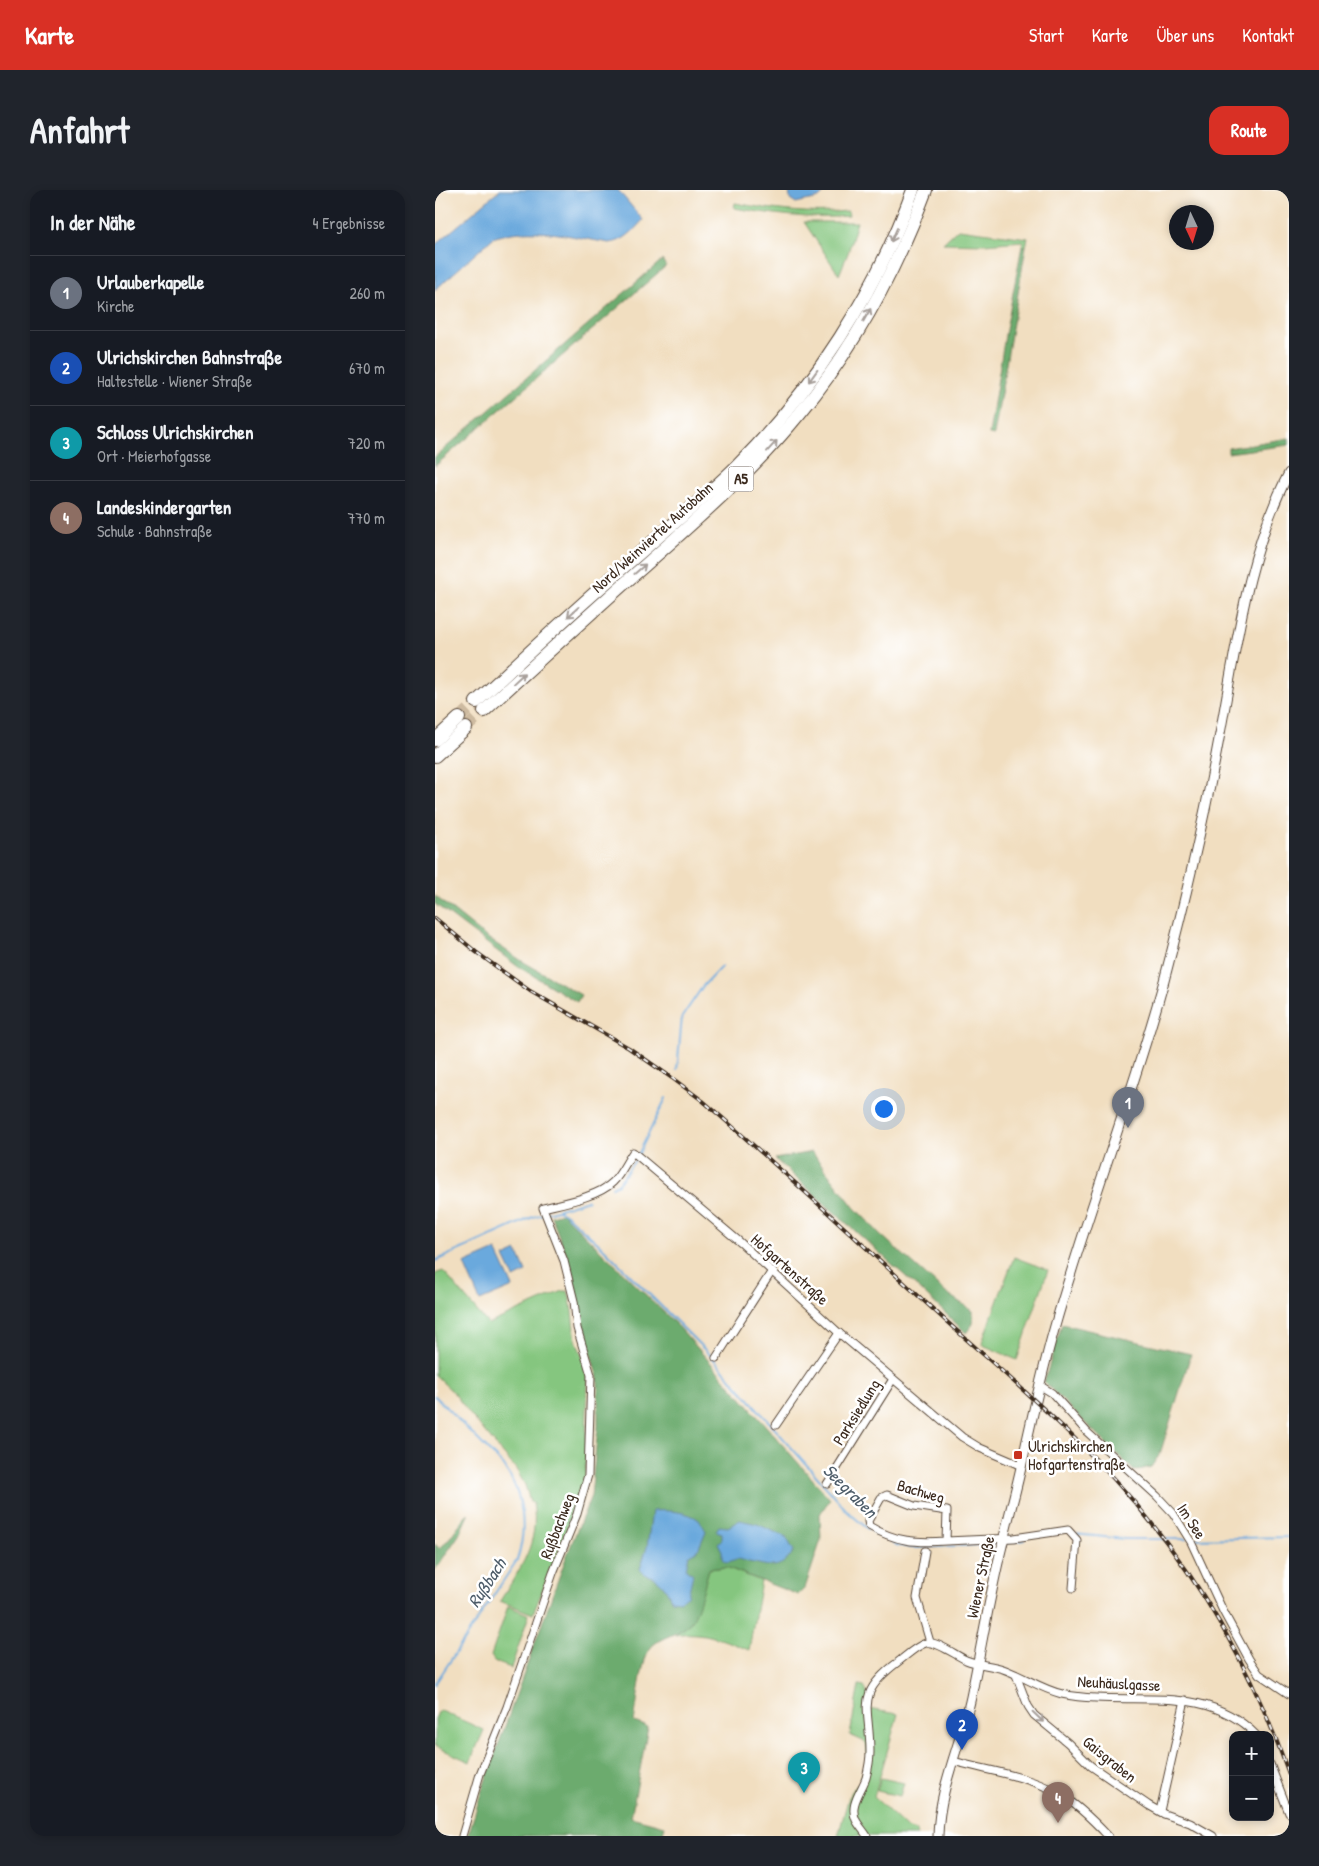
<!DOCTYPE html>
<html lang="de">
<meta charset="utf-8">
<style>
body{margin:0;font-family:"Patrick Hand",sans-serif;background:#20242c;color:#f1f3f6}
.controls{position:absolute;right:15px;bottom:15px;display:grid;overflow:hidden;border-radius:10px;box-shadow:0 2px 8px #0003}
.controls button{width:45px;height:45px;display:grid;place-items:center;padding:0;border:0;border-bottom:1px solid #363941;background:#171b24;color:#f1f3f6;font:25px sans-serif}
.compass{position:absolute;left:734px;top:15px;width:45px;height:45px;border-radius:50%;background:#171b24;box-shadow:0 2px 8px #0003;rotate:176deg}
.you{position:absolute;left:448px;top:918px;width:18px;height:18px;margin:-12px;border:4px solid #fff;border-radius:50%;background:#1a73e8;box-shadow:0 0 0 8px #1a73e833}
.badge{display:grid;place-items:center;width:32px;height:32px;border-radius:50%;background:#d93025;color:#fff;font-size:16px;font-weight:700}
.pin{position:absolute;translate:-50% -41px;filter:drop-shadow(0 1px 2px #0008)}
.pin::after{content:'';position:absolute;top:26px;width:18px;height:15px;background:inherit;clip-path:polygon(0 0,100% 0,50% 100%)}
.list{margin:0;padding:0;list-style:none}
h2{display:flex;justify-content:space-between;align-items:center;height:65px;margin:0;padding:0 20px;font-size:21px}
h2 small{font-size:16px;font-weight:400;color:#9ea1a6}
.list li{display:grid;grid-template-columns:32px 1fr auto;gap:15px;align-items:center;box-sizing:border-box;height:75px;padding:0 20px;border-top:1px solid #363941}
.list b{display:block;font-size:19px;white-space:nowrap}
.list p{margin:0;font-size:16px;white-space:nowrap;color:#9ea1a6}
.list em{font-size:16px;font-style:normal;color:#9ea1a6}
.map{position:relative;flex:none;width:854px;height:1646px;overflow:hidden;border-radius:15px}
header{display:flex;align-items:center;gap:30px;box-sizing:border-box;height:70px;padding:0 25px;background:#d93025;color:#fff}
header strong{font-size:24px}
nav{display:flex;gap:28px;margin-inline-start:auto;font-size:18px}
.intro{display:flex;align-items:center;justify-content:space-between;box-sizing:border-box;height:120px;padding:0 30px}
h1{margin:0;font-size:35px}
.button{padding:12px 22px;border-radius:15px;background:#d93025;color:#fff;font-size:18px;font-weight:700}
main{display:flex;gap:30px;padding:0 30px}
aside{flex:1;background:#171b24;border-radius:15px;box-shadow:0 2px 8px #0003}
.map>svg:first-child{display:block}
.green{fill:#85c67f;stroke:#60784e}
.forest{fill:#6cab6e;stroke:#546a46}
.water{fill:#6aa9dd;stroke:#526a7e}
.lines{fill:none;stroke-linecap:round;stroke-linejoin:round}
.stream{stroke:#6aa9dd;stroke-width:2}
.motorway-tunnel{stroke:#cdbaa0;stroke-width:12;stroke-dasharray:12 6;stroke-linecap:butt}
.minor-casing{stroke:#564536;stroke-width:9}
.tertiary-casing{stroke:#564536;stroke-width:11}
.motorway-casing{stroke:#564536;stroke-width:14}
.minor{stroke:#fff;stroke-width:7}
.tertiary{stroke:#fff;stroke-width:9}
.motorway{stroke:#fff;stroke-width:12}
.rail-casing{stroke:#3b2a1e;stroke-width:4}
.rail{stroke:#fff;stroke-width:2;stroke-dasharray:5.5;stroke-linecap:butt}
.oneway{stroke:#a79f9a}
.poi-dot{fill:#c8321e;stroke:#fff;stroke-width:2}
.labels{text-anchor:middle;stroke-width:5;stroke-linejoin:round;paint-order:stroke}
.shield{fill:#fff;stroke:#766a62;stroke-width:1}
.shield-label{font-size:15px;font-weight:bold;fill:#3b2a1e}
.street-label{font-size:16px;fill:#3b2a1e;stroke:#fff}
.poi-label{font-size:16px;fill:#3b2a1e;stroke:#fff;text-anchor:start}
.water-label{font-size:18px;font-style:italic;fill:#4e5d6a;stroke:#fff}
</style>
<header>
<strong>Karte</strong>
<nav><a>Start</a><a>Karte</a><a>Über uns</a><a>Kontakt</a></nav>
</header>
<div class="intro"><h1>Anfahrt</h1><a class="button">Route</a></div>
<main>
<aside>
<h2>In der Nähe<small>4 Ergebnisse</small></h2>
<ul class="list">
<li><span class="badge" style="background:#6b7280">1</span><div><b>Urlauberkapelle</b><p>Kirche</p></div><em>260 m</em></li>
<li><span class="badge" style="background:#1a4fb4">2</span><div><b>Ulrichskirchen Bahnstraße</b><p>Haltestelle · Wiener Straße</p></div><em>670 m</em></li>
<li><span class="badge" style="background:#0f9aa8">3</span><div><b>Schloss Ulrichskirchen</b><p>Ort · Meierhofgasse</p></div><em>720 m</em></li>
<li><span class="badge" style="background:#8d6e63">4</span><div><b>Landeskindergarten</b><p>Schule · Bahnstraße</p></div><em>770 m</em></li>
</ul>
</aside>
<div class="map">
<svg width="854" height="1646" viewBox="0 0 854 1646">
<rect width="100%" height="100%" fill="#fff"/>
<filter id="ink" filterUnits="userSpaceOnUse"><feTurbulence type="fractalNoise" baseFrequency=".02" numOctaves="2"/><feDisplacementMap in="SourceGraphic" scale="10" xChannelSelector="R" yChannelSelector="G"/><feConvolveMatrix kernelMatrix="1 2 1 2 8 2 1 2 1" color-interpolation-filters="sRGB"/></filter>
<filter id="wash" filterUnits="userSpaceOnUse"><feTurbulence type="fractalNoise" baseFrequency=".0096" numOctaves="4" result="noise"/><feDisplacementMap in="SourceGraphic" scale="20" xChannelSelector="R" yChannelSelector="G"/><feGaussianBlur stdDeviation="1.12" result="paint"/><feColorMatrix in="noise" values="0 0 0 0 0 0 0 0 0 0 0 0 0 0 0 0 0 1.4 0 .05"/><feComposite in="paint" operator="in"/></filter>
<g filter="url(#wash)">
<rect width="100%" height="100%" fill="#f1dec0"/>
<g class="green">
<path d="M 300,13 C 338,20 374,25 413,21 L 414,26 C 376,30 336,24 299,18 Z"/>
<polygon points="369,32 422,32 413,63 404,85"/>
<polygon points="523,39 593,48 591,56 587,56 588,51 549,54 508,53"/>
<polygon points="579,1067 613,1080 582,1170 548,1155 547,1152"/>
<path d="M 8,1081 L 53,1134 L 128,1101 L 133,1101 C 138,1117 137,1133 141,1149 C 145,1162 151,1173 153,1187 L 150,1286 L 137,1328 L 136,1328 L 98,1424 L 65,1411 C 85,1378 105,1354 98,1313 L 95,1311 L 90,1295 L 81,1279 L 34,1223 L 19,1203 L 0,1185 L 0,1084 Z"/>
<path d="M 291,1377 L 326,1391 L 314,1460 C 289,1450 267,1440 240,1445 L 257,1431 L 274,1379 Z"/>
<polygon points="73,1416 94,1425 76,1478 60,1472 56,1466"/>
<polygon points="424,1495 429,1496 434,1507 433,1519 463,1524 439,1607 473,1639 481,1641 482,1646 403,1646 415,1603 425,1592 432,1568 432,1558 431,1554 428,1551 415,1545"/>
<polygon points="4,1520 49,1540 35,1572 0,1556 0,1529"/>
<polygon points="446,1588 469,1593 465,1606 442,1601"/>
</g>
<g class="forest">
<polygon points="587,56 591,56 559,245 554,244 570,145"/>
<polygon points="227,70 231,76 0,276 0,267"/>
<polygon points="854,248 854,255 793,263 793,258"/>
<polygon points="0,706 51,747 87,771 146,805 142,812 82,776 0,714"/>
<polygon points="377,962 419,1017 446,1045 511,1103 538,1121 538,1134 531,1143 488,1102 340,969"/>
<path d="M 127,1023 L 245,1138 L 395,1309 L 385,1324 L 386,1350 L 370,1398 L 363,1405 L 291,1377 L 274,1379 C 270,1392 264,1420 257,1430 C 248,1446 223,1445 214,1460 C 206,1473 202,1515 199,1532 L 213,1537 L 196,1627 L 230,1636 L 227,1646 L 33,1646 L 46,1603 L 98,1458 L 132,1365 L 156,1306 L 163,1237 L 163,1188 L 147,1136 L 137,1079 L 116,1026 Z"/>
<polygon points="627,1134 756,1164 725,1264 716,1277 699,1281 609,1192"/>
<polygon points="33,1323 33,1325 24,1345 0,1380 0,1354 4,1358 13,1350"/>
</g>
<g class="water">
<path d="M 65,0 L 183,0 L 208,30 C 198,41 189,52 174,53 C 137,47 94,34 58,48 L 0,100 L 0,55 Z"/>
<polygon points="356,0 392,0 384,8 361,13 355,9 354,1"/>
<polygon points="61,1060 78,1097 45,1111 29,1074"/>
<polygon points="82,1061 91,1082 79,1088 69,1067"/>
<path d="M 217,1321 C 230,1320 254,1321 264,1330 C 267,1333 269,1338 271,1341 L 263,1360 L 254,1365 L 251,1379 L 258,1384 L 253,1406 L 245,1411 L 236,1410 C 233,1402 229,1395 222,1390 C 216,1385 209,1386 205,1379 L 212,1357 Z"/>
<path d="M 305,1330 L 322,1334 L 351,1347 L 359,1361 C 344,1382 336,1376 314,1372 C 310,1371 305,1369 302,1369 C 295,1370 294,1375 287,1369 L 287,1361 L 283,1353 L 287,1349 L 287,1343 L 281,1341 L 284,1336 L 293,1337 Z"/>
</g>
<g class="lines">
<g class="stream">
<polyline points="242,880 247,827 268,796 287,776"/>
<polyline points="203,965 231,908"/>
<polyline points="177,997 183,994 201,969"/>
<polyline points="123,1020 130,1024 165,1055 277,1167 413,1322 433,1339"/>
<polyline points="112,1023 153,1010"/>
<polyline points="0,1071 98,1027 108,1024"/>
<path d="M 0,1206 L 69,1276 C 88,1304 93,1338 82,1370 L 0,1494"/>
<polyline points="437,1341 461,1355 477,1358 565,1354"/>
<polyline points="639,1344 690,1349 752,1349"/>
<polyline points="756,1349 854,1347"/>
<polyline points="570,1353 590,1350"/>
</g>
</g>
</g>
<g filter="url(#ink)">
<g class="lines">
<g class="motorway-tunnel">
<polyline points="24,528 41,512"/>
<polyline points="31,538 49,521"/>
</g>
<defs>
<g id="minor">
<polyline points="281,1168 337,1081"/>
<polyline points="604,1195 617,1203 652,1242 722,1306 738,1323 756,1352 788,1421 814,1469 824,1484 854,1504"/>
<polyline points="341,1235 404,1143"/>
<polyline points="392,1294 458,1189"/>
<path d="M 511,1351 C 481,1353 461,1352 434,1336 L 433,1331 L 446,1308 L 452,1305 L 479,1316 L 512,1321 L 511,1351 L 579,1348 L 633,1340 L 642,1350 L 638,1398"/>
<polyline points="490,1361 482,1408 495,1452"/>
<polyline points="581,1485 593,1516 599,1525 633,1553 656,1576 713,1615 729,1624 755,1633 778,1646"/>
<path d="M 518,1571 C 553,1581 591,1585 623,1603 C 642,1614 658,1630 673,1646"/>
<polyline points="835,1574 854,1623"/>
<polyline points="725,1621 750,1510"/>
<path d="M 27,1646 L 45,1584 L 72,1517 L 118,1383 L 142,1324 L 153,1285 L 156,1185 L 142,1138 L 139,1111 L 129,1071 L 108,1018 C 128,1013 163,1007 178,992 C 186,984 191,972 198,962 L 306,1053 L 404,1143 L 527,1247 L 545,1258 L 587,1276"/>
<path d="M 432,1646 C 429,1641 424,1636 421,1630 C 414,1615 426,1602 431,1588 C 433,1580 435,1570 435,1562 C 435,1515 419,1505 463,1472 C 471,1466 481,1456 491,1453 C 501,1450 520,1465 531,1470 C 543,1475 556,1475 568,1479 C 588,1486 606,1499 627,1504 C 693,1518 768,1490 821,1545"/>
</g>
<path id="tertiary" d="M 503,1646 C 504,1596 528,1550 537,1502 C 547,1453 555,1404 567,1356 C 573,1328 581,1301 587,1273 C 597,1227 607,1181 620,1136 C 653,1020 697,907 729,791 C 750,711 769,630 784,549 C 801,460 811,365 854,283"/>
<g id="motorway">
<path d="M 41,512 C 84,472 127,431 172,392 C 215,353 260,317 302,276 C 379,199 441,102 478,0"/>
<path d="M 49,521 C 99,475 149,429 200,384 C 258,333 316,283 365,223 C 420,157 461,80 491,0"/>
<polyline points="0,550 24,528"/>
<polyline points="0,566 31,538"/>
</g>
</defs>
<use href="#minor" class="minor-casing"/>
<use href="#tertiary" class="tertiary-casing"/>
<use href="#motorway" class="motorway-casing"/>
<use href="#minor" class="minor"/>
<use href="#tertiary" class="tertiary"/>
<use href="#motorway" class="motorway"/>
<defs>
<path id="rail" d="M 0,728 L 41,762 L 95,801 L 194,858 L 237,888 L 268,911 C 347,979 423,1051 500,1121 C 559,1175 622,1227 676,1286 C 756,1372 815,1473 854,1584"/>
</defs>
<use href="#rail" class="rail-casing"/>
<use href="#rail" class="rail"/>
</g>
<defs><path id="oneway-shaft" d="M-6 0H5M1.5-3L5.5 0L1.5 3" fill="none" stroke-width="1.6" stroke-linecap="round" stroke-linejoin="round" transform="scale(1.25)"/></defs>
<g class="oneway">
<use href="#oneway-shaft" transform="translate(459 45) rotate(114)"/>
<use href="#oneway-shaft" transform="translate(432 125) rotate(-60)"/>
<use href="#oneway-shaft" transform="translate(378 186) rotate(126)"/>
<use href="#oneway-shaft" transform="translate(337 256) rotate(-48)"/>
<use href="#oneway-shaft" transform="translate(205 379) rotate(-41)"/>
<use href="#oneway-shaft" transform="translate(138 422) rotate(138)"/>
<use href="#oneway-shaft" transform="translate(84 488) rotate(-43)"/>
<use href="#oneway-shaft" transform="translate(603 1527) rotate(44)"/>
</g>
</g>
<rect class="poi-dot" x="578" y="1260" width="10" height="10" rx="2.5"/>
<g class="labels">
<rect class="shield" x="293.5" y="276.5" width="25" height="25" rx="4"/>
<g class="shield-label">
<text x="306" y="294">A5</text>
</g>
<g class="street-label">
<text transform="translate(217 347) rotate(-42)" y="6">Nord/Weinviertel Autobahn</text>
<text transform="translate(355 1079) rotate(42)" y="6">Hofgartenstraße</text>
<text transform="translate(421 1222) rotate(-58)" y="6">Parksiedlung</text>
<text transform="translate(486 1301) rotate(16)" y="6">Bachweg</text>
<text transform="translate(757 1331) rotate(57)" y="6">Im See</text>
<text transform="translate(122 1336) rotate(-69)" y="6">Rußbachweg</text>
<text transform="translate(545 1387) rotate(-78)" y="6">Wiener Straße</text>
<text transform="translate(684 1493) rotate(3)" y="6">Neuhäuslgasse</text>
<text transform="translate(675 1569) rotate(39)" y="6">Gaisgraben</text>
</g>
<g class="poi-label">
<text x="593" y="1262">Ulrichskirchen<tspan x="593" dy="18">Hofgartenstraße</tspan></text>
</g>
<g class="water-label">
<text transform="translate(415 1301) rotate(45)" y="6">Seegraben</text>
<text transform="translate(52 1393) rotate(-57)" y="6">Rußbach</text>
</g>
</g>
</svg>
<div class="controls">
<button>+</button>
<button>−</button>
</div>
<svg class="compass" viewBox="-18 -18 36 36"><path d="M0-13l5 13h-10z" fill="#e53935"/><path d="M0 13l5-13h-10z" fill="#9ea1a6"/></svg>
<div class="you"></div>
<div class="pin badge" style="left:693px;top:938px;background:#6b7280">1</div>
<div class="pin badge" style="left:527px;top:1560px;background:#1a4fb4">2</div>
<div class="pin badge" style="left:369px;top:1603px;background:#0f9aa8">3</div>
<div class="pin badge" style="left:623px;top:1633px;background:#8d6e63">4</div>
</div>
</main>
